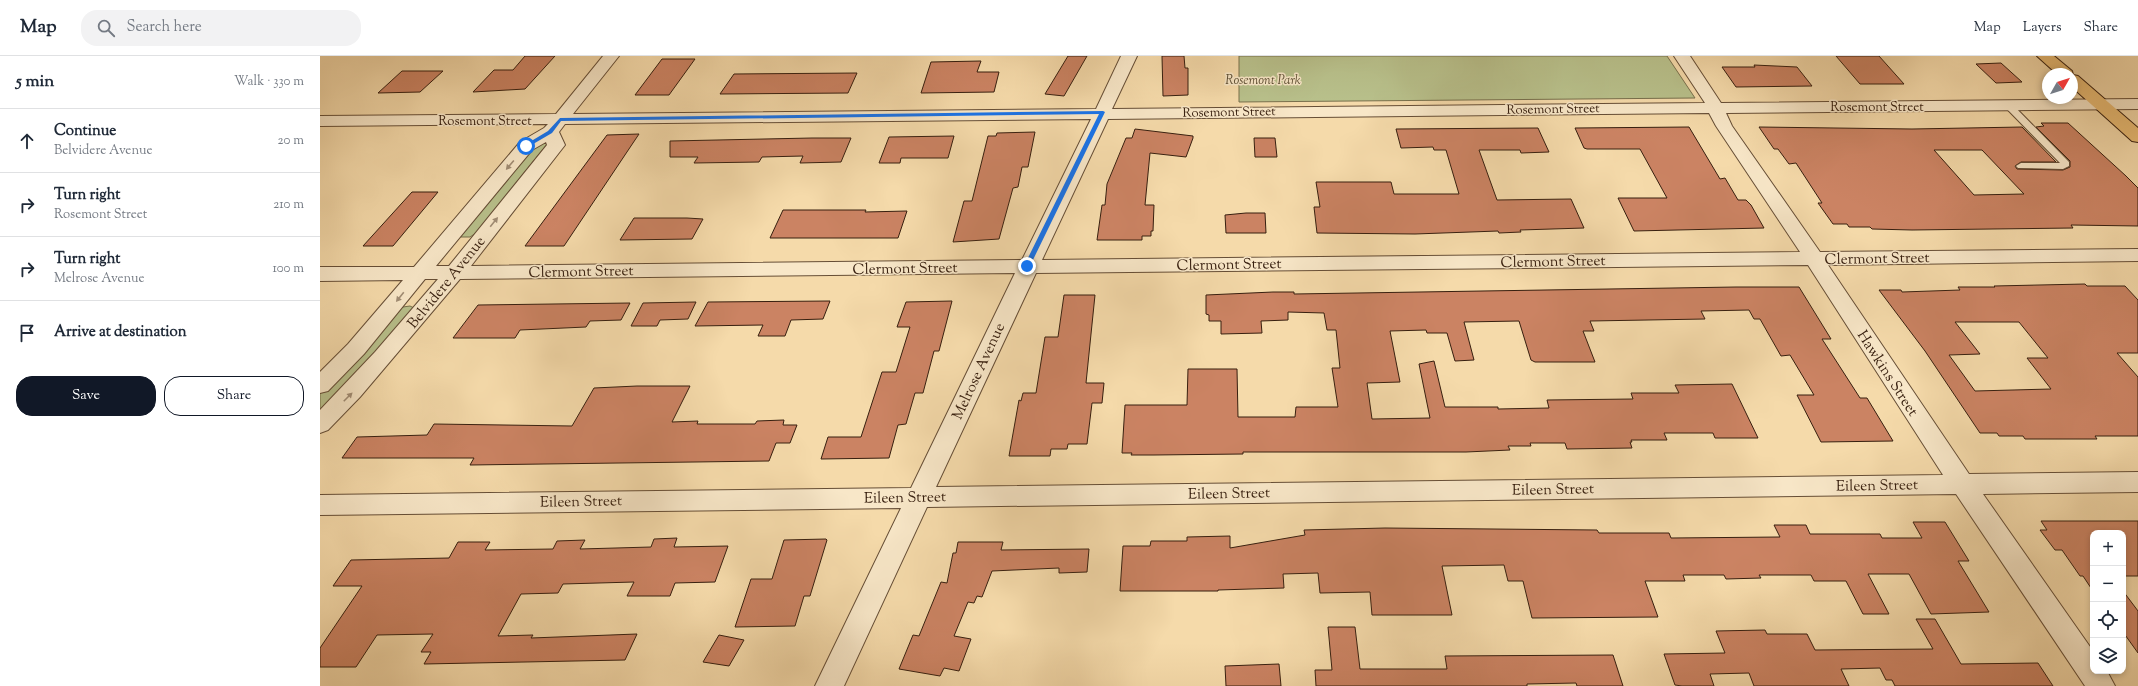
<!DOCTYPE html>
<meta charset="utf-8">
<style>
body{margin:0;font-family:"Sorts Mill Goudy",serif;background:#f2f2f3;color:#1f2937}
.controls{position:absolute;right:12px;bottom:12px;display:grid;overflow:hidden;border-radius:8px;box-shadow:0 2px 6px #0003}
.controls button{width:36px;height:36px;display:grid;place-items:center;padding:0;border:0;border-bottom:1px solid #e0e1e3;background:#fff;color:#1f2937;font:20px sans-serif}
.compass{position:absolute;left:1722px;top:12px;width:36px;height:36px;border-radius:50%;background:#fff;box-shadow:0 2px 6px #0003;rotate:51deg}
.stop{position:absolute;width:12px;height:12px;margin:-9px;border:3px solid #1a73e8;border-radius:50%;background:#fff}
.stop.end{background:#1a73e8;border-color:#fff;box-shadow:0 1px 4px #0008}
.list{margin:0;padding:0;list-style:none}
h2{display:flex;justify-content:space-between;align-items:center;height:52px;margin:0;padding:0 16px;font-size:17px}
h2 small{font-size:13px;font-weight:400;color:#747a83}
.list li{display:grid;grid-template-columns:26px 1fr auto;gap:12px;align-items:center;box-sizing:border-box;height:64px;padding:0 16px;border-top:1px solid #e0e1e3}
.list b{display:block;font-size:15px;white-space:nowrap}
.list p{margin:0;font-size:13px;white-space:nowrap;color:#747a83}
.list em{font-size:13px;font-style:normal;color:#747a83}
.actions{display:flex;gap:8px;padding:12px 16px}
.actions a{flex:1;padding:9px 0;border:1px solid #111827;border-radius:16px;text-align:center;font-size:14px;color:#111827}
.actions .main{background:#111827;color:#fff}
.icon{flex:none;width:22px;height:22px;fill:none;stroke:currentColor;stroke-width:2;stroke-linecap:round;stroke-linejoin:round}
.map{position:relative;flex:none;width:1818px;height:630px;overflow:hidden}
header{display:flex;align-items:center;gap:24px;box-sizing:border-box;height:56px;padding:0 20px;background:#fff;border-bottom:1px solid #e0e1e3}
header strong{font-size:19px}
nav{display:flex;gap:22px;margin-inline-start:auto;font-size:14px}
.search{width:280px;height:36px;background:#f2f2f3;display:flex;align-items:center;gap:10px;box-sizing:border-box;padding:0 14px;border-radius:16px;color:#747a83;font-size:15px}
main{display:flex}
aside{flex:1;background:#fff}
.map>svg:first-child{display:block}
.green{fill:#b8c08b;stroke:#78704d}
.building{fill:#cb8363;stroke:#371f0f;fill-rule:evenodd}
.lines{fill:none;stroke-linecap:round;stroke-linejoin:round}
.service-casing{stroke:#664e36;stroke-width:2}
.minor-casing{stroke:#664e36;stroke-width:2}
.primary-casing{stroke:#371f0f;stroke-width:2}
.service{fill:#f8e7c8;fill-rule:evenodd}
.minor{fill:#f8e7c8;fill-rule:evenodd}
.primary{fill:#eabd75;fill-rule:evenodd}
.oneway{fill:#a18d75}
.route{fill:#1a73e8}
.labels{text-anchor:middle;stroke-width:3;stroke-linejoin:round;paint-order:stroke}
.far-park-label{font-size:13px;font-style:italic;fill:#5e4f34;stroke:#f8e7c8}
.far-street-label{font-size:13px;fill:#371f0f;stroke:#f8e7c8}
.street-label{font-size:15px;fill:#371f0f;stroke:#f8e7c8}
</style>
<header>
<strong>Map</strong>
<div class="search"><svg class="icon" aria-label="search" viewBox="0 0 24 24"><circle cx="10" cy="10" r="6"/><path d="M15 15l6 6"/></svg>Search here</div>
<nav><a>Map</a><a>Layers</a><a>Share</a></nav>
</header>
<main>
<aside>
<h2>5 min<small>Walk · 330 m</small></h2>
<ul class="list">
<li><svg class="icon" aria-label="ahead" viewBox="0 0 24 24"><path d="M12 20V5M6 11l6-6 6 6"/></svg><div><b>Continue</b><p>Belvidere Avenue</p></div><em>20 m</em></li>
<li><svg class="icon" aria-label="right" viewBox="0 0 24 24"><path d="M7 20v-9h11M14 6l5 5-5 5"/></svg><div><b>Turn right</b><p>Rosemont Street</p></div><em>210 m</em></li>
<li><svg class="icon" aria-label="right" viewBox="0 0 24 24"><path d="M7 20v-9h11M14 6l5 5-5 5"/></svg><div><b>Turn right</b><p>Melrose Avenue</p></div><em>100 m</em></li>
<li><svg class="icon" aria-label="arrive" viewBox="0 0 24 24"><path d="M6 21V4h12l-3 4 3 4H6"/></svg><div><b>Arrive at destination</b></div></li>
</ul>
<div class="actions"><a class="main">Save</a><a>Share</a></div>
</aside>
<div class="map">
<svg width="1818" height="630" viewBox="0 0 1818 630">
<rect width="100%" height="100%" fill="#f5daaa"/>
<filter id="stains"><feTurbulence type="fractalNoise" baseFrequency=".005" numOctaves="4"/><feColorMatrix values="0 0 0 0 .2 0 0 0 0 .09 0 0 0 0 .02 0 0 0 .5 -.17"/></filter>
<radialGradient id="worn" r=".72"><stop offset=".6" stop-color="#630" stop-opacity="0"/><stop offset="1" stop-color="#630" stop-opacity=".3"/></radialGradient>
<g class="green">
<polygon points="919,0 1347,0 1375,42 919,46"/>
<polygon points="223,84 228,87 156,177 150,181 141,181 140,178 215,87"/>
<polygon points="90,250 94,252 54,299 0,355 0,338 36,302 77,256 83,251"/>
</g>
<g class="building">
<polygon points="205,0 235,0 205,33 153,36 174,14 193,14"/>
<polygon points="748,0 767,0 744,40 725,38"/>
<polygon points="842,0 864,0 865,12 868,12 868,39 843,40"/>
<polygon points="1516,0 1559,0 1584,28 1540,28"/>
<polygon points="342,3 375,3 349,39 315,39"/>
<polygon points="661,5 657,16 679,16 674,36 601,37 611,6"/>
<polygon points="1681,7 1702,26 1676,27 1656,8"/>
<polygon points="1434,9 1477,11 1492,30 1416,31 1402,11 1435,11"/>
<polygon points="82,15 123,15 100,36 58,37"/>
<polygon points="537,17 528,37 400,38 414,18"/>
<path d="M 1721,67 L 1748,67 L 1806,120 L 1818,132 L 1818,170 L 1751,169 L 1753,172 L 1592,174 L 1552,173 L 1550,171 L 1529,171 L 1527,168 L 1513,168 L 1498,147 L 1502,147 L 1476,107 L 1469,108 L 1458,93 L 1454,93 L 1439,71 L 1592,73 L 1702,71 L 1736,106 L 1701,106 L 1695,110 L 1697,113 L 1743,114 L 1750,111 L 1750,105 L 1716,71 L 1724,70 ZM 1614,94 L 1662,94 L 1704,138 L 1654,139 Z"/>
<polygon points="1369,71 1400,123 1405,122 1418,144 1426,144 1431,149 1444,172 1314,175 1298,142 1347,142 1320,93 1267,93 1264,92 1255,72"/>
<polygon points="1218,72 1229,96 1201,97 1200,94 1159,94 1177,144 1251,143 1264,172 1200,174 1201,176 1179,177 1178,175 1095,178 997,177 994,151 1000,151 996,126 1071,126 1074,138 1139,138 1126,94 1114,94 1113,91 1081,92 1076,73"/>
<polygon points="815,73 873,80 873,82 866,101 830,97 825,149 834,149 833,175 831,175 831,180 822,180 822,184 777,184 782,149 785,149 787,128 806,82 812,82"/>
<polygon points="715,76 708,111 702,111 698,131 693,132 679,183 633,186 644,145 652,145 668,80 676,80 677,77"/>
<polygon points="319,78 244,190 205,190 287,79"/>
<polygon points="634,80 628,102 581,102 580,107 559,107 569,81"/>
<polygon points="492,82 531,82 521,106 480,107 483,100 442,101 439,106 374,107 378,101 350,101 350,85"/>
<polygon points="934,82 955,82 957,101 935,101"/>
<polygon points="92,136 118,136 73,190 43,190"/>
<polygon points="463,154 546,154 545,156 587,155 578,182 450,182"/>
<polygon points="926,157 945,157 946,177 906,177 905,159"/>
<polygon points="314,162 367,162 383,163 372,183 300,184"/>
<path d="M 1765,228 L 1767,230 L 1805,230 L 1818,244 L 1818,297 L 1797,297 L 1818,321 L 1818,380 L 1775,380 L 1777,383 L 1705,383 L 1703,380 L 1679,380 L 1677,377 L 1660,377 L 1605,295 L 1559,234 L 1581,234 L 1582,236 L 1640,234 L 1638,231 L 1675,231 L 1674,230 ZM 1635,266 L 1699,266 L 1728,302 L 1707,302 L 1731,333 L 1655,335 L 1629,299 L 1660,298 Z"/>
<polygon points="1416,231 1479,231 1511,283 1502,283 1540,342 1547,342 1573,385 1501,386 1477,339 1494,339 1470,299 1461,300 1440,263 1434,263 1429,254 1381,255 1385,263 1270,265 1274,275 1263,275 1275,306 1215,306 1211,304 1199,265 1144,266 1154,304 1135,305 1127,277 1107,277 1106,274 1070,275 1080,326 1047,327 1052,363 1110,362 1099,308 1114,305 1125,351 1178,351 1178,353 1229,352 1227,344 1313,343 1311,337 1359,337 1355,329 1412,328 1438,382 1395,382 1393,377 1344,377 1347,384 1311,384 1312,386 1310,386 1312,392 1247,393 1245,387 1210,387 1211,390 1188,390 1190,394 1146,396 923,396 923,398 834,399 811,399 812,397 802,397 805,349 867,349 868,313 917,313 918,361 975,361 976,351 1018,351 1012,312 1020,312 1016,274 1007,274 1004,257 968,256 968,264 941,265 942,277 901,278 901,265 889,265 889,259 886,258 886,239 953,236 974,236 974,238"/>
<polygon points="744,239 775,239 766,327 784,327 782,347 772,347 767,388 748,388 747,393 731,393 730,400 689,400 699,344 701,345 703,337 716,337 725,281 738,281"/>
<polygon points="510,245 503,263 471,264 465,280 438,280 443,269 375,270 388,246"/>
<polygon points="632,245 619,295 614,295 603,337 595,337 586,368 578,369 569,402 501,403 508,381 541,381 562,316 576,316 590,271 577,271 586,246"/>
<polygon points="376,246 368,263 340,264 337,270 311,270 323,247"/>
<polygon points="310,247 301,264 270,265 266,271 200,274 195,282 133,282 158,249"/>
<polygon points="317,330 370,330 352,366 378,365 377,368 435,368 437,365 464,364 463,369 477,369 470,387 456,387 449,405 150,409 154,402 22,402 37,381 107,379 114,368 252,370 274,332"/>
<polygon points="1721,465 1818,465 1818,520 1803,520 1803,477 1773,477 1773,535 1763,520 1760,520 1742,494 1735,494 1720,474 1727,474"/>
<polygon points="1593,466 1625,466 1649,505 1638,505 1669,556 1611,558 1589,518 1548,518 1569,558 1543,558 1526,525 1494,525 1491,519 1439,519 1441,522 1406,523 1404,519 1363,519 1365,525 1325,525 1338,561 1212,562 1203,525 1188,525 1184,509 1122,510 1132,559 1052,559 1050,536 1000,537 998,517 963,518 964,532 898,534 898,535 800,535 803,490 830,490 831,485 867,485 867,481 910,480 910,492 985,479 984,474 1065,472 1277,474 1279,477 1349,477 1351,482 1460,481 1454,469 1486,469 1490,478 1560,478 1562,482 1602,482"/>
<polygon points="357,482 354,491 408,490 395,526 355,527 350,540 307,540 314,526 243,528 238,537 201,538 178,580 213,579 211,582 317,578 305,604 104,608 111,596 101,596 113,578 57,579 36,611 0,611 0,592 42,530 13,530 31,504 129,502 138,486 170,486 165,494 233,493 237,485 265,484 260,493 331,491 334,483"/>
<polygon points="506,483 507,484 490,540 484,540 475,570 415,571 431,523 452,523 464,484"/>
<polygon points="638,486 683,486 681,494 769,493 767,516 739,517 739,512 672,515 662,541 657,540 654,547 648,546 634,580 651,583 639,615 624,612 620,620 579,613 593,579 599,580 621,526 627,527 633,497 636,497"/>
<polygon points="1803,535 1818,555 1818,597 1803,576"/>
<polygon points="1596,563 1615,563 1641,608 1718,607 1733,630 1575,630 1572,624 1566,624 1560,612 1521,613 1529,630 1434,630 1429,617 1390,618 1394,630 1362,630 1355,629 1344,598 1405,597 1396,575 1445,574 1447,578 1487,578 1495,594 1613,593"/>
<polygon points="1008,571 1035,571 1040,613 1127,613 1125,600 1293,599 1303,630 1257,630 1256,627 1207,628 1207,630 996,630 995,614 1012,614"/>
<polygon points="399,579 424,584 409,610 383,606"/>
<polygon points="959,608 961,630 906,630 905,610"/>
</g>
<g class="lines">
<defs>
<polygon id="service" points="1688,46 1691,47 1749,106 1749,110 1743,113 1698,112 1696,110 1701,107 1740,107 1685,51 1684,49"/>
<path id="minor" d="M 283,0 L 299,0 L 253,58 L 776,53 L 801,0 L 817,0 L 792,53 L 1385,47 L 1354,0 L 1370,0 L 1401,47 L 1818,43 L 1818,53 L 1406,57 L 1412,70 L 1500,196 L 1818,193 L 1818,205 L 1508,209 L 1649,418 L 1818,416 L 1818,436 L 1663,438 L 1773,595 L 1773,615 L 1787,615 L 1795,630 L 1765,630 L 1636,438 L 607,451 L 524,630 L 495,630 L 581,452 L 0,459 L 0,439 L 591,432 L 695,217 L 140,223 L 40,341 L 8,374 L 0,377 L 0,354 L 55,296 L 118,223 L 105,223 L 44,298 L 8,335 L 0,337 L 0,316 L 28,288 L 83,224 L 0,225 L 0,211 L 94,211 L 200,86 L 224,72 L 228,68 L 0,70 L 0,60 L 236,58 ZM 1389,57 L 1396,70 L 1480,196 L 722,204 L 788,63 ZM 771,63 L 702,204 L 151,210 L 245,89 L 239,76 L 245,68 ZM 226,86 L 227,89 L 129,210 L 116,210 L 212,94 ZM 1488,209 L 1623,419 L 616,431 L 716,217 Z"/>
<polygon id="primary" points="1717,0 1734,0 1752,15 1753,19 1758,20 1818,72 1818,86 1812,85 1752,31 1752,18 1737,18"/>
</defs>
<use href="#service" class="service-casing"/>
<use href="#minor" class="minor-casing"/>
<use href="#primary" class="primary-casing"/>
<use href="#service" class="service"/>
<use href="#minor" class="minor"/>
<use href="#primary" class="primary"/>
</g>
<defs><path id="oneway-solid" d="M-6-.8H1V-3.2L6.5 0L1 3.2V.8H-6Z"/></defs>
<g class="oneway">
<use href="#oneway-solid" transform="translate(190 109) rotate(130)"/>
<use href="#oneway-solid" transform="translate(174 166) rotate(-51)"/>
<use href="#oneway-solid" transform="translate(80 241) rotate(129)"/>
<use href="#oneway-solid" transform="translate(28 341) rotate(-45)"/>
</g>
<polygon class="route" points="783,55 785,56 710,210 707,212 704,210 779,58 241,65 232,77 208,91 203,90 228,75 240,62"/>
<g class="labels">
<g class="far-park-label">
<text x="943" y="28">Rosemont Park</text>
</g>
<g class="far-street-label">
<text x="1557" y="55">Rosemont Street</text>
<text transform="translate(1233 52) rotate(-1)" y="5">Rosemont Street</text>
<text transform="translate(909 55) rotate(-1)" y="5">Rosemont Street</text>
<text x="165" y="69">Rosemont Street</text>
</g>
<g class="street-label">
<text transform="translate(1557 202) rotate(-1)" y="5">Clermont Street</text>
<text transform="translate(1233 205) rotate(-1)" y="5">Clermont Street</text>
<text transform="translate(909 208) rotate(-1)" y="5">Clermont Street</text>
<text transform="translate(585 212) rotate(-1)" y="5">Clermont Street</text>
<text transform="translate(261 215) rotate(-1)" y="5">Clermont Street</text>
<text transform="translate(126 226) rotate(-51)" y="5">Belvidere Avenue</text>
<text transform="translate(658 315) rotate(-65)" y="5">Melrose Avenue</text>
<text transform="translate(1568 317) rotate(57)" y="5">Hawkins Street</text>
<text transform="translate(1557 429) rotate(-1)" y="5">Eileen Street</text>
<text transform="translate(1233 433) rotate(-1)" y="5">Eileen Street</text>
<text transform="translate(909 437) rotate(-1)" y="5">Eileen Street</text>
<text transform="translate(585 441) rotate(-1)" y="5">Eileen Street</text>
<text transform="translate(261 445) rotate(-1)" y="5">Eileen Street</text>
</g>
</g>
<rect width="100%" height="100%" filter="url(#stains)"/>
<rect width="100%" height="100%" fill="url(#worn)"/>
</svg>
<div class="controls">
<button>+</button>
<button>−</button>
<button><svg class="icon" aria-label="locate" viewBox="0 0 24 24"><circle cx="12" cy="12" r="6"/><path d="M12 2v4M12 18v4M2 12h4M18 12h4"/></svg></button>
<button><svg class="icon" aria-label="layers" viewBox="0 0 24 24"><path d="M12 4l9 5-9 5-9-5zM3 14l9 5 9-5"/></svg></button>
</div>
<svg class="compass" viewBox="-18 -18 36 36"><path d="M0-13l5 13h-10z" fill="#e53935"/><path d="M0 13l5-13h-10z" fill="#747a83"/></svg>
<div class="stop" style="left:206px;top:90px"></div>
<div class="stop end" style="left:707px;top:210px"></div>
</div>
</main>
